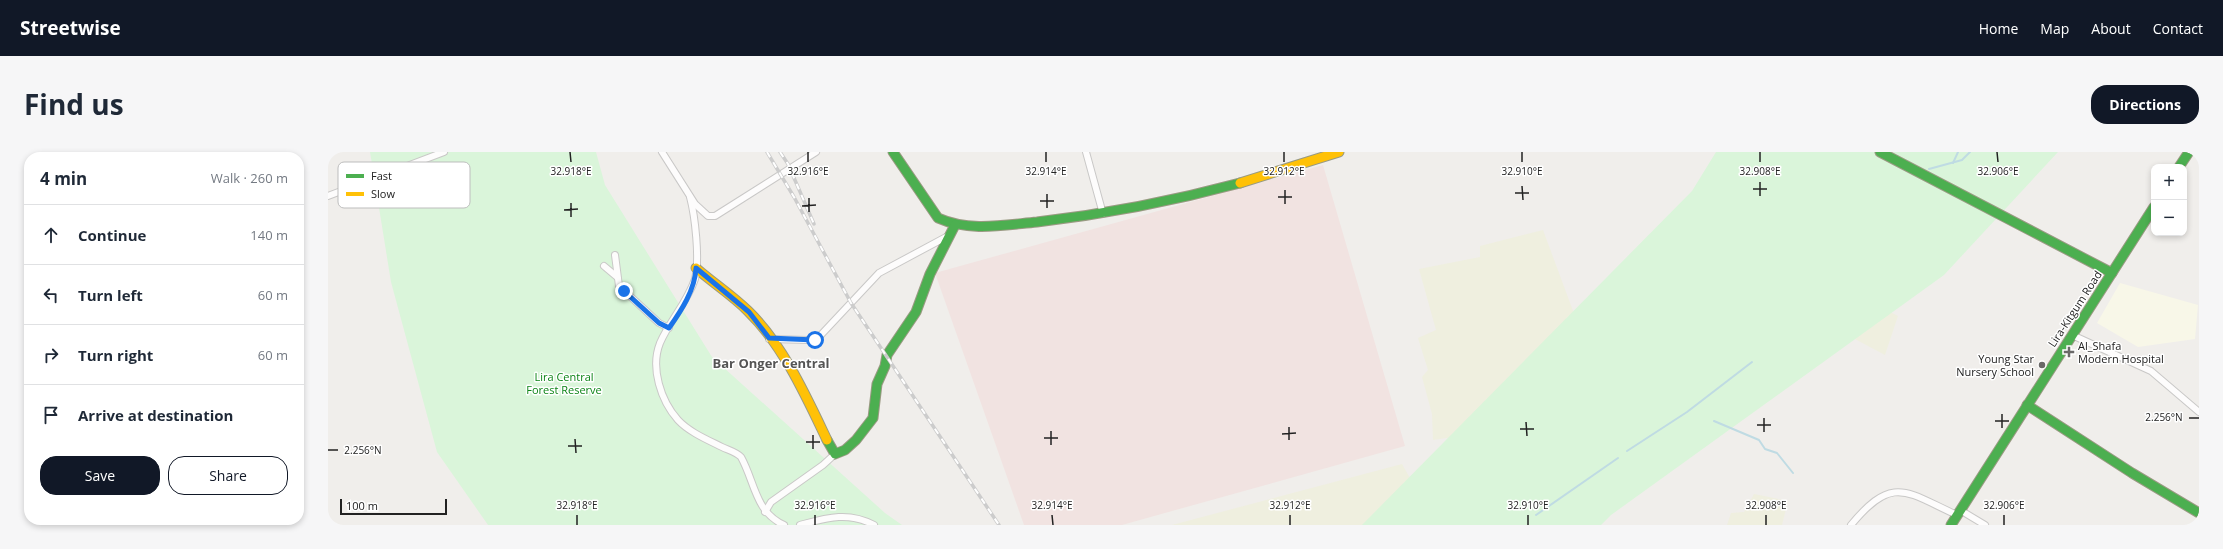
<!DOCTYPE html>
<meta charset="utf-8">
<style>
body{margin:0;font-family:"Open Sans",sans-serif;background:#f6f6f7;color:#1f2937}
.controls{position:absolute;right:12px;top:12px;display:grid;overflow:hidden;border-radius:8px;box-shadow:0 2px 6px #0003}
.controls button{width:36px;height:36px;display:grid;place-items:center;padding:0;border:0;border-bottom:1px solid #e0e1e3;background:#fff;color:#1f2937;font:20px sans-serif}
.scale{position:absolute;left:12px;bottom:10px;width:107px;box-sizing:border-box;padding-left:4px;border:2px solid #222;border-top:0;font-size:11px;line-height:14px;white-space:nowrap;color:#222;-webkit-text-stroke:3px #fff;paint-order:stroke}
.stop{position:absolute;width:12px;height:12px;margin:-9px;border:3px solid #1a73e8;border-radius:50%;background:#fff}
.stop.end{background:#1a73e8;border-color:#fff;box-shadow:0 1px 4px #0008}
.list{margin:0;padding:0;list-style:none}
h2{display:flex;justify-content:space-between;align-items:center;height:52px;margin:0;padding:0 16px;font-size:17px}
h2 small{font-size:13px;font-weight:400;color:#747a83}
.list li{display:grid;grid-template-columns:26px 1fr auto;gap:12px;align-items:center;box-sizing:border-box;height:60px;padding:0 16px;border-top:1px solid #e0e1e3}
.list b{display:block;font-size:15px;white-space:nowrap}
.list em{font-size:13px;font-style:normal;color:#747a83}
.actions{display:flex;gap:8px;padding:12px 16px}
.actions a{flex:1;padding:9px 0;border:1px solid #111827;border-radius:16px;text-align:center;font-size:14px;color:#111827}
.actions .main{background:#111827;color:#fff}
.icon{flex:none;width:22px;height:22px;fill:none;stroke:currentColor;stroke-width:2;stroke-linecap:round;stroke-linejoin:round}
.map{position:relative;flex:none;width:1871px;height:373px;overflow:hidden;border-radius:16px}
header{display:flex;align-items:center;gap:24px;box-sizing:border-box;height:56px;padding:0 20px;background:#111827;color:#fff}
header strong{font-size:19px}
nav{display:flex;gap:22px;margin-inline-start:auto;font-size:14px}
.intro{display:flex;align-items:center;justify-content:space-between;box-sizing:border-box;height:96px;padding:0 24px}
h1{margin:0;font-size:28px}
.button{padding:10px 18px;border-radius:16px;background:#111827;color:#fff;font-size:14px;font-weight:700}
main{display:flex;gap:24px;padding:0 24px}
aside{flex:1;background:#fff;border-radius:16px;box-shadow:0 2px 6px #0003}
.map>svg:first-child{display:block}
.commercial{fill:#f1e3e1}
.education{fill:#f8f7e8}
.farmland{fill:#efefdf}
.park{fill:#daf5da}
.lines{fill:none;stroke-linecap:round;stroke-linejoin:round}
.stream{stroke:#bfdbe3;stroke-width:2}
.street-casing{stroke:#c9c8c7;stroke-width:8}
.fast-casing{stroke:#999a82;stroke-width:11}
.slow-casing{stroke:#999a82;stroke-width:11}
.street{stroke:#fdfcfc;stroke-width:6}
.fast{stroke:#4caf50;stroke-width:9}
.slow{stroke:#ffc107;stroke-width:9}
.rail-casing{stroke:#ccc;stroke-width:3.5}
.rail{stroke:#fff;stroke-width:2;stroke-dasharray:6;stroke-linecap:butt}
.route{stroke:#1a73e8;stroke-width:5}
.ticks{fill:none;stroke:#222;stroke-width:1.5}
.poi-dot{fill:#6a6968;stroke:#fff;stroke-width:1.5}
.labels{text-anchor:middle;stroke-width:3;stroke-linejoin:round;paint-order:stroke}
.street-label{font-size:11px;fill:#222;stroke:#fff}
.poi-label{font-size:11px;fill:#222;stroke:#fff;text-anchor:start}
.park-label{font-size:11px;fill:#0c8416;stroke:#fff}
.quarter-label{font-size:13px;font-weight:bold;fill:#555;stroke:#fff}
.key{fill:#fff;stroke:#bdbdbd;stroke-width:1}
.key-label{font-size:11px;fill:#222}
.ticks-label{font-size:10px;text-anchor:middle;fill:#222;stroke:#fff;stroke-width:3;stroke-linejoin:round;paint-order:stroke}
</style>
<header>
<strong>Streetwise</strong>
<nav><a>Home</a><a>Map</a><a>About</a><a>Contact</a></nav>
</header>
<div class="intro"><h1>Find us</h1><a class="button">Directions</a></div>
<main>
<aside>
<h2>4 min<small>Walk · 260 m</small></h2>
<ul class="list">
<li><svg class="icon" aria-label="ahead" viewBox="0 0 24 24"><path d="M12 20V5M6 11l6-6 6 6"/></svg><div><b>Continue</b></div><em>140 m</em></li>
<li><svg class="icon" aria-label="left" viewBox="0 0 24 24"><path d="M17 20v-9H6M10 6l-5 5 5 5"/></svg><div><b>Turn left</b></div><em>60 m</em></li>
<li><svg class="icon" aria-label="right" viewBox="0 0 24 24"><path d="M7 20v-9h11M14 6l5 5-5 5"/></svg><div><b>Turn right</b></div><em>60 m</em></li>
<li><svg class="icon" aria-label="arrive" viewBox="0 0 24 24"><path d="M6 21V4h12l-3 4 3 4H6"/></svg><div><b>Arrive at destination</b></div></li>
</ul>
<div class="actions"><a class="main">Save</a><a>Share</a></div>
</aside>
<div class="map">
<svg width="1871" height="373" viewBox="0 0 1871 373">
<rect width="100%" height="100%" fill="#f0eeeb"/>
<polygon class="commercial" points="995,13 1077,294 794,373 696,373 607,121"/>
<polygon class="education" points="1792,131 1870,153 1867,187 1810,195 1769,171"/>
<g class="farmland">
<polygon points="1215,78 1257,191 1132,284 1105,288 1104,262 1094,225 1100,218 1090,186 1108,178 1091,117 1152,105 1152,94"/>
<polygon points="1540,149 1570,164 1557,203 1508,177"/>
<polygon points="1074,312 1103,363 1159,373 844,373"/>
<polygon points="1426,342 1460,349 1454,373 1399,373 1403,361 1416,360"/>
</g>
<g class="park">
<polygon points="42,0 268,0 277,33 384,205 557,361 574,373 160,373 109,300 63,130"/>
<polygon points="1388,0 1730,0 1616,123 1283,363 1273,373 1034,373 1364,39"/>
</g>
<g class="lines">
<g class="stream">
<polyline points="1625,11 1630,0"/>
<polyline points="1601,17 1634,8 1642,0"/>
<polyline points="1386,269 1431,288 1437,297 1449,301 1465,321"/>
<polyline points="1299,299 1359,260 1424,210"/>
<polyline points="1208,363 1290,306"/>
</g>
<defs>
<g id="street">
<polyline points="334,0 367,52 380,64 387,64 406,52 488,0"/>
<polyline points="758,0 775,62"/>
<polyline points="0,44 116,0"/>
<path d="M 362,45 C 367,64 372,107 367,127 C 359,151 342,168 332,191 C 322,216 333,249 350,268 C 361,280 380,288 394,295 C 400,298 408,300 413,305 C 427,330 427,360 456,373"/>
<polyline points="287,103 291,134 331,171 341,176"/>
<polyline points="276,114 289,125"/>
<polyline points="1744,183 1823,219 1871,260"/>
<polyline points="441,187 480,188 490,186 551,121 620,84"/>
<polyline points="1632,358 1657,373"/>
<polyline points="437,360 443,350 495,313 507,302"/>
<path d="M 472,373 C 498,366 520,359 546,373"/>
<path d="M 1523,373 C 1565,322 1578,340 1629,363"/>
</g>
<g id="fast">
<path d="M 565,0 L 610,66 C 641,80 676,73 709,70 C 778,62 845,49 912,31"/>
<polyline points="1552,0 1784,121"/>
<polyline points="1851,15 1861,0"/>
<polyline points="1699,253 1804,321 1871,361"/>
<polyline points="499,288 507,302 517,298 528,288 545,266 549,232 557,214 559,203 588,160 602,122 627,73"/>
<polyline points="1623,373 1826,55"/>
</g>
<g id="slow">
<polyline points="912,31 1011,0"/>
<path d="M 368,116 C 385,131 404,143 420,159 C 455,193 478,244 499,288"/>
</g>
</defs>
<use href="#street" class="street-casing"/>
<use href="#fast" class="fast-casing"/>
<use href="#slow" class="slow-casing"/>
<use href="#street" class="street"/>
<use href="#fast" class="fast"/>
<use href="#slow" class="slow"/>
<defs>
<g id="rail">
<polyline points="439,0 466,45 523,151 671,373"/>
<polyline points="452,0 460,12 486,72"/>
</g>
</defs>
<use href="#rail" class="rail-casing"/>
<use href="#rail" class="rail"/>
</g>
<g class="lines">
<path class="route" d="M 296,139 L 331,171 L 341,176 C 353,159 367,138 368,116 L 421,160 L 441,186 L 487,188"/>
</g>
<path class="ticks" d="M 242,0 L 243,10M 480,0 L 480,10M 718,0 L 718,10M 956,0 L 956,10M 1194,0 L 1194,10M 1432,0 L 1432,10M 1669,0 L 1670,10M 1432,30 L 1432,44M 1194,34 L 1195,48M 1425,37 L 1439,37M 957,38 L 957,52M 1187,41 L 1201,41M 719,42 L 719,56M 950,45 L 964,45M 481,46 L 481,60M 712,49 L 726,49M 243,51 L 243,65M 474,54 L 488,53M 236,58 L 250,57M 1674,262 L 1674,276M 1436,266 L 1436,280M 1861,266 L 1871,266M 1667,269 L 1681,269M 1198,270 L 1199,284M 1429,273 L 1443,273M 961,275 L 961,288M 1192,277 L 1206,277M 723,279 L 723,293M 954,282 L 968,281M 485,283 L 485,297M 716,286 L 730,286M 247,287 L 248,301M 478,290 L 492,290M 240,294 L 254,294M 0,298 L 10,298M 249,363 L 249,373M 487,363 L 487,373M 724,363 L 725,373M 962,363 L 962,373M 1200,363 L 1200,373M 1438,363 L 1438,373M 1676,363 L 1676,373"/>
<g class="poi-dot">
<path d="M1739 194h4v4h4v4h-4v4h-4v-4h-4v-4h4z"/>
<circle cx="1714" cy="213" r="4"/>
</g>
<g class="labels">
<g class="street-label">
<text transform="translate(1747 157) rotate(-57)" y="4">Lira-Kitgum Road</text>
</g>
<g class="poi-label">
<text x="1750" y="198">Al_Shafa<tspan x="1750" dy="13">Modern Hospital</tspan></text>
<text x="1706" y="211" text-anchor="end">Young Star<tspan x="1706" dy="13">Nursery School</tspan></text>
</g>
<g class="park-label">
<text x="236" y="229">Lira Central<tspan x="236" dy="13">Forest Reserve</tspan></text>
</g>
<g class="quarter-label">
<text x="443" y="216">Bar Onger Central</text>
</g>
</g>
<rect x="10" y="10" width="132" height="46" rx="6" class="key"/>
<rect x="18" y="22" width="18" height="4" fill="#4caf50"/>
<rect x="18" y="40" width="18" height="4" fill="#ffc107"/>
<g class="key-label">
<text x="43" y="28">Fast</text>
<text x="43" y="46">Slow</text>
</g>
<g class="ticks-label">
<text x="243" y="23">32.918°E</text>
<text x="480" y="23">32.916°E</text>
<text x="718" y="23">32.914°E</text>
<text x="956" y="23">32.912°E</text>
<text x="1194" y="23">32.910°E</text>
<text x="1432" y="23">32.908°E</text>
<text x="1670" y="23">32.906°E</text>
<text x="1836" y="269">2.256°N</text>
<text x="35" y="302">2.256°N</text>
<text x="249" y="357">32.918°E</text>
<text x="487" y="357">32.916°E</text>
<text x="724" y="357">32.914°E</text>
<text x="962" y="357">32.912°E</text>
<text x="1200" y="357">32.910°E</text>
<text x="1438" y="357">32.908°E</text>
<text x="1676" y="357">32.906°E</text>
</g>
</svg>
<div class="controls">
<button>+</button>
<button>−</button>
</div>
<div class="scale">100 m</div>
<div class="stop" style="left:487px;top:188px"></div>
<div class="stop end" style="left:296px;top:139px"></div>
</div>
</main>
